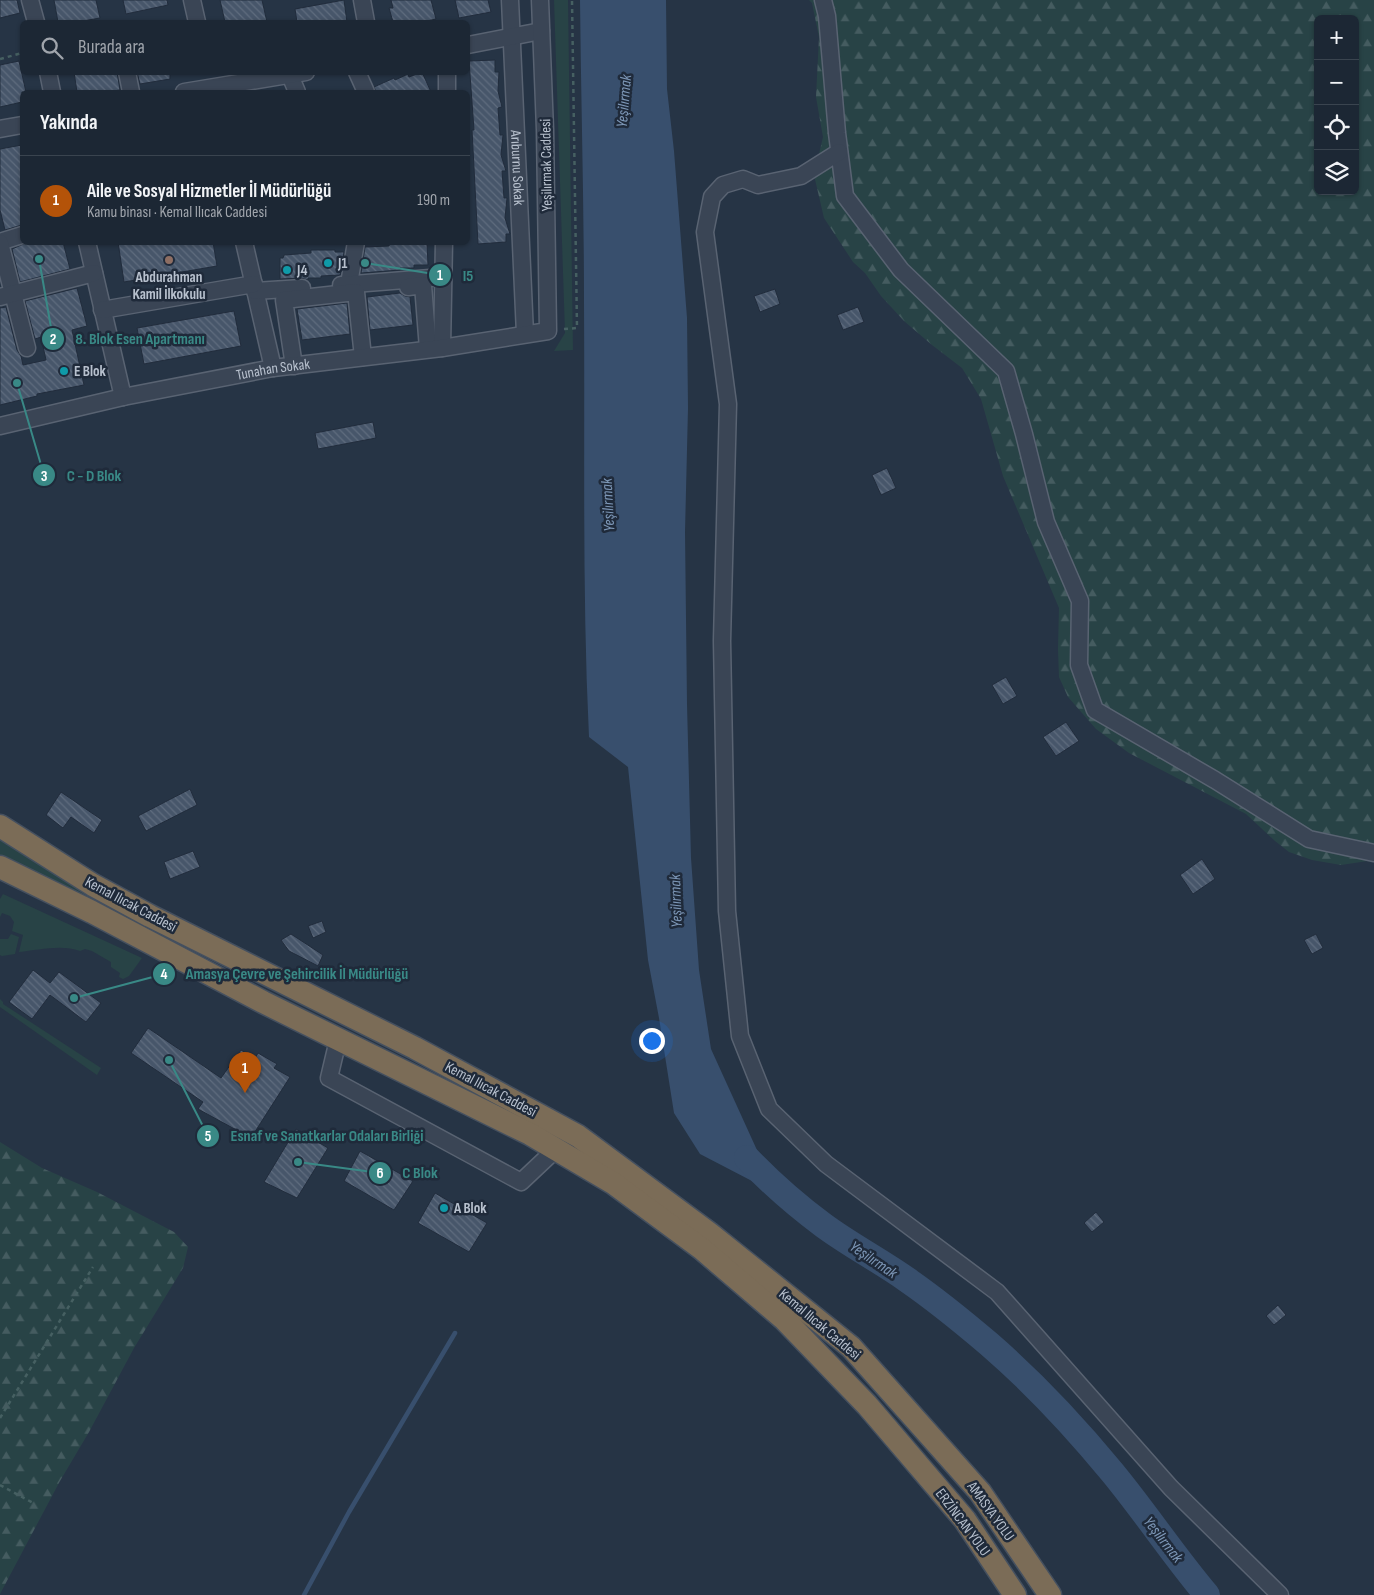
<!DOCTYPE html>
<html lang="tr">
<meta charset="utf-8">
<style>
body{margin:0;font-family:"Sofia Sans Condensed",sans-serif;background:#293340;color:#f1f3f6}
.controls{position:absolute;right:15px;top:15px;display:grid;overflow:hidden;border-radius:8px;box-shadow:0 1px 4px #0004}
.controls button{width:45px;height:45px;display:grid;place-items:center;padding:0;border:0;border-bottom:1px solid #3a444f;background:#1c2734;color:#f1f3f6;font:25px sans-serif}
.you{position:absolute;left:651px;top:1040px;width:18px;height:18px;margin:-12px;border:4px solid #fff;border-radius:50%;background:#1a73e8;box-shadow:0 0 0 8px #1a73e833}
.badge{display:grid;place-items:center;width:32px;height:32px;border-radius:50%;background:#b45309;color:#fff;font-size:16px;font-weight:700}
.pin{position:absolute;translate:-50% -41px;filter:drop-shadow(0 1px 2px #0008)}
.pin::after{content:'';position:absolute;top:26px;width:18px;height:15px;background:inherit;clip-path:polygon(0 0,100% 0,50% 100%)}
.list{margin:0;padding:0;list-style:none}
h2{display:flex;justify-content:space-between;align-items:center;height:65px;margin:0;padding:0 20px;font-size:21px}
h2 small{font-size:16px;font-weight:400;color:#a0a5ac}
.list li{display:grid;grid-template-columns:32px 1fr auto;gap:15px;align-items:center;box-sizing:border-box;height:90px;padding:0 20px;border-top:1px solid #3a444f}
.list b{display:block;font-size:19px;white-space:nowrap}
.list p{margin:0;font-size:16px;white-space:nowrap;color:#a0a5ac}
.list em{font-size:16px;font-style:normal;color:#a0a5ac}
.icon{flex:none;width:28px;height:28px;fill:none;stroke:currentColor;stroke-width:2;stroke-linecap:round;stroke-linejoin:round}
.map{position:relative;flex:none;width:1374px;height:1595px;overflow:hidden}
.search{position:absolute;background:#1c2734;box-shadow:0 1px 4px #0004;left:20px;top:20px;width:450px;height:55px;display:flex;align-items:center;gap:12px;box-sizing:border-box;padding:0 18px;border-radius:8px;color:#a0a5ac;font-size:19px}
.panel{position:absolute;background:#1c2734;box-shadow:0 1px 4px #0004;left:20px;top:90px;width:450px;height:155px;border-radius:8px}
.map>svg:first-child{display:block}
.green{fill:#284346}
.forest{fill:url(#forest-firs);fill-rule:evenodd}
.water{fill:#384f6d}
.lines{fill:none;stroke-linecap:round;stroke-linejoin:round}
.stream{stroke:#384f6d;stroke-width:4.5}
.river{stroke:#384f6d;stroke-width:26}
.building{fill:url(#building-back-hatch);stroke:#212c3c}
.minor-casing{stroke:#596372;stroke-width:19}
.highway-casing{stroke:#45505f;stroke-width:25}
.path{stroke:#466062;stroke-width:2.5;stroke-dasharray:4 4;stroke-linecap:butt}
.minor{stroke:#3a4555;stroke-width:16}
.highway{stroke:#7b6c57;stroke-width:22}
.education-dot{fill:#8d6e63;stroke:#1f2a3a;stroke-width:2}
.culture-dot{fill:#0f9aa8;stroke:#1f2a3a;stroke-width:2}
.labels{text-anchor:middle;stroke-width:5;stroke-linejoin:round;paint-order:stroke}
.street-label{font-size:15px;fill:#b8c1ce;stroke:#1f2a3a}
.poi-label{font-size:15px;font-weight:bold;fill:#b8c1ce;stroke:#1f2a3a;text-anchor:start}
.water-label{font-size:16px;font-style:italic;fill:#7d97b7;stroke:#1f2a3a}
.leader{fill:none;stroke:#398986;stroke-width:2}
.callout-dot{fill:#398986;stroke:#1f2a3a;stroke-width:2}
.mark-label{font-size:15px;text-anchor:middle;font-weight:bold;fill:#fff}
.callout-label{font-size:16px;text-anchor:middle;font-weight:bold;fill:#398986;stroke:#1f2a3a;stroke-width:5;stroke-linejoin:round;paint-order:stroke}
</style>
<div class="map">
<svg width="1374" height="1595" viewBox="0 0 1374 1595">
<defs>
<pattern id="forest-firs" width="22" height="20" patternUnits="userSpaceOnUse" patternTransform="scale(1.25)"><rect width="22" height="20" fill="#284346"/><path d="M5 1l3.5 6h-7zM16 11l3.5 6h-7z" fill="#455c60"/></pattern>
<pattern id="building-back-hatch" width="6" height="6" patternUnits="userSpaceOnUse" patternTransform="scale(1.25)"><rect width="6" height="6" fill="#47566a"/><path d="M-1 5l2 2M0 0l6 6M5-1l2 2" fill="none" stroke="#5f6c7e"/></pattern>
</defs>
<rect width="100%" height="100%" fill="#263445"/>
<g class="green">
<polygon points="554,0 568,0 573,350 554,351 565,333"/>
<polygon points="0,834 152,929 0,856"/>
<path d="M 3,894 L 142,958 L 129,976 L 123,979 L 119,977 L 120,973 L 111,967 L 111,962 L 92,951 L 85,949 L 80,951 C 62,944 38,950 19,952 L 23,935 L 12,931 L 14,922 L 10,916 L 2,913 L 0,917 L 0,899 Z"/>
<polygon points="11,934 19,937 15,954 2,956 0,955 0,939 8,939"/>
<polygon points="0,999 3,1002 3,1004 101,1068 97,1075 0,1007"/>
</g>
<g class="forest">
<path d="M 809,0 L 1374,0 L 1374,860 L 1341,865 L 1312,860 L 1289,852 L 1275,841 L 1246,814 L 1129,753 L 1096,729 L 1068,697 L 1059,677 L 1058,649 L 1059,608 L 1003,476 L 981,399 L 962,368 L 932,345 L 904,321 L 881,296 L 865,273 L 853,262 L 824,218 L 811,162 L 819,154 L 823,137 L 816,97 L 819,37 L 812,3 ZM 1318,19 L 1355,19 L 1355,191 L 1318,191 Z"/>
<polygon points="0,1142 42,1168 97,1192 174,1232 188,1247 183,1268 134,1348 89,1432 60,1481 0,1594"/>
</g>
<path class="water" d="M 580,0 L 666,0 L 667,89 L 674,151 L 687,318 L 688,408 L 685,532 L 687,704 L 691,858 L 699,970 L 711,1049 L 777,1194 L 700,1154 L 674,1113 L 659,1018 L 648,960 L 628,767 L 589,737 C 582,593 585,447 584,303 C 584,202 581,101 580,0 Z"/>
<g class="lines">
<polyline class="stream" points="304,1595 349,1512 455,1333"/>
<path class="river" d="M 747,1158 C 770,1182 796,1205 823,1225 C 850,1245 879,1260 906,1279 C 935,1299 962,1321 989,1344 C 1034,1383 1075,1427 1112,1472 C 1145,1512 1174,1556 1207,1595"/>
</g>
<g class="building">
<polygon points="0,0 17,0 20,13 0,18"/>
<polygon points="54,0 96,0 100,18 77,22 58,22"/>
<polygon points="123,0 167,0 168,5 126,14"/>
<polygon points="220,0 262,0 267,22 225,22"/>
<polygon points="344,0 347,22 297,22 295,9"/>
<polygon points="391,0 431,0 436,19 427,21 428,22 393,22 389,8 393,8"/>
<polygon points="455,0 488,0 491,12 459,18"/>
<polygon points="495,60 495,72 499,72 498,91 502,107 498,108 500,135 503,135 501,155 506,171 502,171 504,198 507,198 505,218 510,234 506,234 506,242 478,244 472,130 474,130 469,61"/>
<polygon points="19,61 26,92 22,92 22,102 0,107 0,65"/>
<polygon points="74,72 117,72 120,90 106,92 77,92"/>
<polygon points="137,72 170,72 170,79 140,84"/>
<polygon points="422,72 431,92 376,92 374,87 394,78 395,80 408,74 409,77"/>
<polygon points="22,145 22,225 5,230 0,210 0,149"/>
<polygon points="28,242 63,242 70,269 20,282 12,249"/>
<polygon points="118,242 213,242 217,266 124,282"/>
<polygon points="390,242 427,242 428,265 414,265 414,268 400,268 400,270 361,273 365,247 389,246"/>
<polygon points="311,250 335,250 335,252 344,252 340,275 321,276 321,278 308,278 308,280 301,278 280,279 280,258 283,258 284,255 311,253"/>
<polygon points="77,288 87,326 72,330 84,385 37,394 37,396 0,405 0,308 6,307 17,350 21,356 23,365 46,360 41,337 35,339 25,301"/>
<polygon points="775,289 780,304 760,312 754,296"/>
<polygon points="400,293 405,296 410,297 413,325 370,330 367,297"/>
<polygon points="347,303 350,334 302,340 297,309"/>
<polygon points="858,307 864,322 843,330 837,315"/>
<polygon points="234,311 241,346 144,364 137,328"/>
<polygon points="373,422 376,438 318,449 315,433"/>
<polygon points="887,468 896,488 881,495 872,475"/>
<polygon points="1006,677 1017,696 1003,704 992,685"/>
<polygon points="1066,722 1079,741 1056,756 1043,737"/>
<polygon points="190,789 197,805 146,831 138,816"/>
<polygon points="61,792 102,820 94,833 71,817 63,828 46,815"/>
<polygon points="193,851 200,867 170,879 164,862"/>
<polygon points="1202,859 1215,879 1193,894 1180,875"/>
<polygon points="322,921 326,932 313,938 308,926"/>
<polygon points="291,934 323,955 318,966 289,951 281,940"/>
<polygon points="1316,934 1323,948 1312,954 1304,940"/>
<polygon points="33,970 50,983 59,972 101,1003 86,1022 50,995 32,1019 9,1002"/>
<polygon points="148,1028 221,1078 241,1050 255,1058 258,1053 277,1064 274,1068 290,1077 251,1138 198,1109 203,1102 131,1053"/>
<polygon points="296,1129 328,1148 297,1198 264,1182"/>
<polygon points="360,1151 413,1181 394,1210 344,1181"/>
<polygon points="435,1193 487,1223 469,1252 418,1223"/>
<polygon points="1096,1212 1104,1222 1092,1232 1084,1223"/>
<polygon points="1278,1305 1286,1315 1274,1325 1266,1316"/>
</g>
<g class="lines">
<defs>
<g id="minor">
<polyline points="30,0 36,22"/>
<polyline points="192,0 197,22"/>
<polyline points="362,0 366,22"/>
<path id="s1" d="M 510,0 L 525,334"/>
<polyline points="823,0 827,16 837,133 845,196 901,270 1006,371 1024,434 1046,522 1080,601 1079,665 1095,710 1215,780 1309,839 1374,853"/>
<polyline points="468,45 541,31"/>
<polyline points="48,72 52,92"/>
<polyline points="127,72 131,92"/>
<polyline points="357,72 366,92"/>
<polyline points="290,75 297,92"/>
<polyline points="184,92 306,72"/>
<polyline points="447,92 447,72"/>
<polyline points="0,129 22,125"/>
<polyline points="839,152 801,176 758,185 743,179 723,185 712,197 705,232 728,404 722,641 727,911 740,1036 769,1109 826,1164 997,1292 1171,1488 1280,1595"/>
<polyline points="0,242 22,235"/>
<polyline points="87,242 123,397"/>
<polyline points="244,242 273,368"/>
<polyline points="0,243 27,348"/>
<polyline points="349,284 356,242"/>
<polyline points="341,285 443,277"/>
<polyline points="408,287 423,285 428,349"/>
<polyline points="255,291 302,288"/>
<polyline points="0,297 94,273"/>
<polyline points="102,310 254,284"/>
<polyline points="442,348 444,242"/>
<polyline points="294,366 284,300 356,292 363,357"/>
<path id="s2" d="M 0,426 L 123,397 L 273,368 L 442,348 L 548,331 L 545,130 L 540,0"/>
<polyline points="338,1040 329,1078 521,1182 556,1149"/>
</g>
<g id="highway">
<polyline points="0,826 93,885 150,916 415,1048 578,1136 709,1233 851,1347 980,1492 1050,1595"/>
<polyline points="0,867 92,912 263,1002 530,1134 613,1183 702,1249 785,1320 867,1405 965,1520 1015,1595"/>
</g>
</defs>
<use href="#minor" class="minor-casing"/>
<use href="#highway" class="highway-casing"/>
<g class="path">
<polyline points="0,59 22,53"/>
<polyline points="564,329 577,328 572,0"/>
<polyline points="0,1418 93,1267"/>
<polyline points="0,1485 35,1504"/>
</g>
<use href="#minor" class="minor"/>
<use href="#highway" class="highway"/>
</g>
<circle class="education-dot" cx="169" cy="260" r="5"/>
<g class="culture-dot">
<circle cx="328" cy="263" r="5"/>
<circle cx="287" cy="270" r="5"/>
<circle cx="64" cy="371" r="5"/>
<circle cx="444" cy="1208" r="5"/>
</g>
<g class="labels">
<g class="street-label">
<text transform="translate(546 165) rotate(-91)" y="5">Yeşilırmak Caddesi</text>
<text dy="5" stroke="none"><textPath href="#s1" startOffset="168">Arıburnu Sokak</textPath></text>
<text dy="5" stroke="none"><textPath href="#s2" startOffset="279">Tunahan Sokak</textPath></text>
<text transform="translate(131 904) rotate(28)" y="5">Kemal Ilıcak Caddesi</text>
<text transform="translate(491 1089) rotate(28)" y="5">Kemal Ilıcak Caddesi</text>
<text transform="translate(820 1324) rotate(40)" y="5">Kemal Ilıcak Caddesi</text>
<text transform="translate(991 1511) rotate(54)" y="5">AMASYA YOLU</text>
<text transform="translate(963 1522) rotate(53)" y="5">ERZİNCAN YOLU</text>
</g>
<g class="poi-label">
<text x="338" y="268">J1</text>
<text x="297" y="275">J4</text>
<text x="169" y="282" text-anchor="middle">Abdurahman<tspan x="169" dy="17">Kamil İlkokulu</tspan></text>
<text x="74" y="376">E Blok</text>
<text x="454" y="1213">A Blok</text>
</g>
<g class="water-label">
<text transform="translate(623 101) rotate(-85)" y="6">Yeşilırmak</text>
<text transform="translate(607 505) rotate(-93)" y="6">Yeşilırmak</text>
<text transform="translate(675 901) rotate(-92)" y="6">Yeşilırmak</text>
<text transform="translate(874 1259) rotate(34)" y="6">Yeşilırmak</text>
<text transform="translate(1164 1539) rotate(52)" y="6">Yeşilırmak</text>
</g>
</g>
<path class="leader" d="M365 263L440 275M39 259L53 339M17 383L44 475M74 998L164 974M169 1060L208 1136M298 1162L380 1173"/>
<g class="callout-dot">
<circle cx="365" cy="263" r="5"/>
<circle cx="39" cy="259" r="5"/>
<circle cx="17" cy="383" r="5"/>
<circle cx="74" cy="998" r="5"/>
<circle cx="169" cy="1060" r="5"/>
<circle cx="298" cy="1162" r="5"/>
<circle cx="440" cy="275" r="12"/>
<circle cx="53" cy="339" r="12"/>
<circle cx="44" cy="475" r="12"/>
<circle cx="164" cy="974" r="12"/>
<circle cx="208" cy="1136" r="12"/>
<circle cx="380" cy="1173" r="12"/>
</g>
<g class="mark-label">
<text x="440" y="280">1</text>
<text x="53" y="344">2</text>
<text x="44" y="481">3</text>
<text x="164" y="979">4</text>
<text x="208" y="1141">5</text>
<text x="380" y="1178">6</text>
</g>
<g class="callout-label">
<text x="468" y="281">I5</text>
<text x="140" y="344">8. Blok Esen Apartmanı</text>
<text x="94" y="481">C - D Blok</text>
<text x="297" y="979">Amasya Çevre ve Şehircilik İl Müdürlüğü</text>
<text x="327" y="1141">Esnaf ve Sanatkarlar Odaları Birliği</text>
<text x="420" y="1178">C Blok</text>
</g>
</svg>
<div class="controls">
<button>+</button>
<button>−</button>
<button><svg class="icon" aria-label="locate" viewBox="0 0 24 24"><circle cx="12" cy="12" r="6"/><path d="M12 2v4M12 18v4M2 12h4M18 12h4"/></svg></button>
<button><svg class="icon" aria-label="layers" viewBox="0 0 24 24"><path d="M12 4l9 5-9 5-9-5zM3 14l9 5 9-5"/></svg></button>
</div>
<div class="you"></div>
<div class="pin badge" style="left:245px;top:1093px">1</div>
<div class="search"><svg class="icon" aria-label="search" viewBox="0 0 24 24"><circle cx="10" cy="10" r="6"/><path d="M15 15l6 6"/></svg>Burada ara</div>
<section class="panel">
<h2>Yakında<small></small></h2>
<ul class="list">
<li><span class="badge">1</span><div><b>Aile ve Sosyal Hizmetler İl Müdürlüğü</b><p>Kamu binası · Kemal Ilıcak Caddesi</p></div><em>190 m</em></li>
</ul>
</section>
</div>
